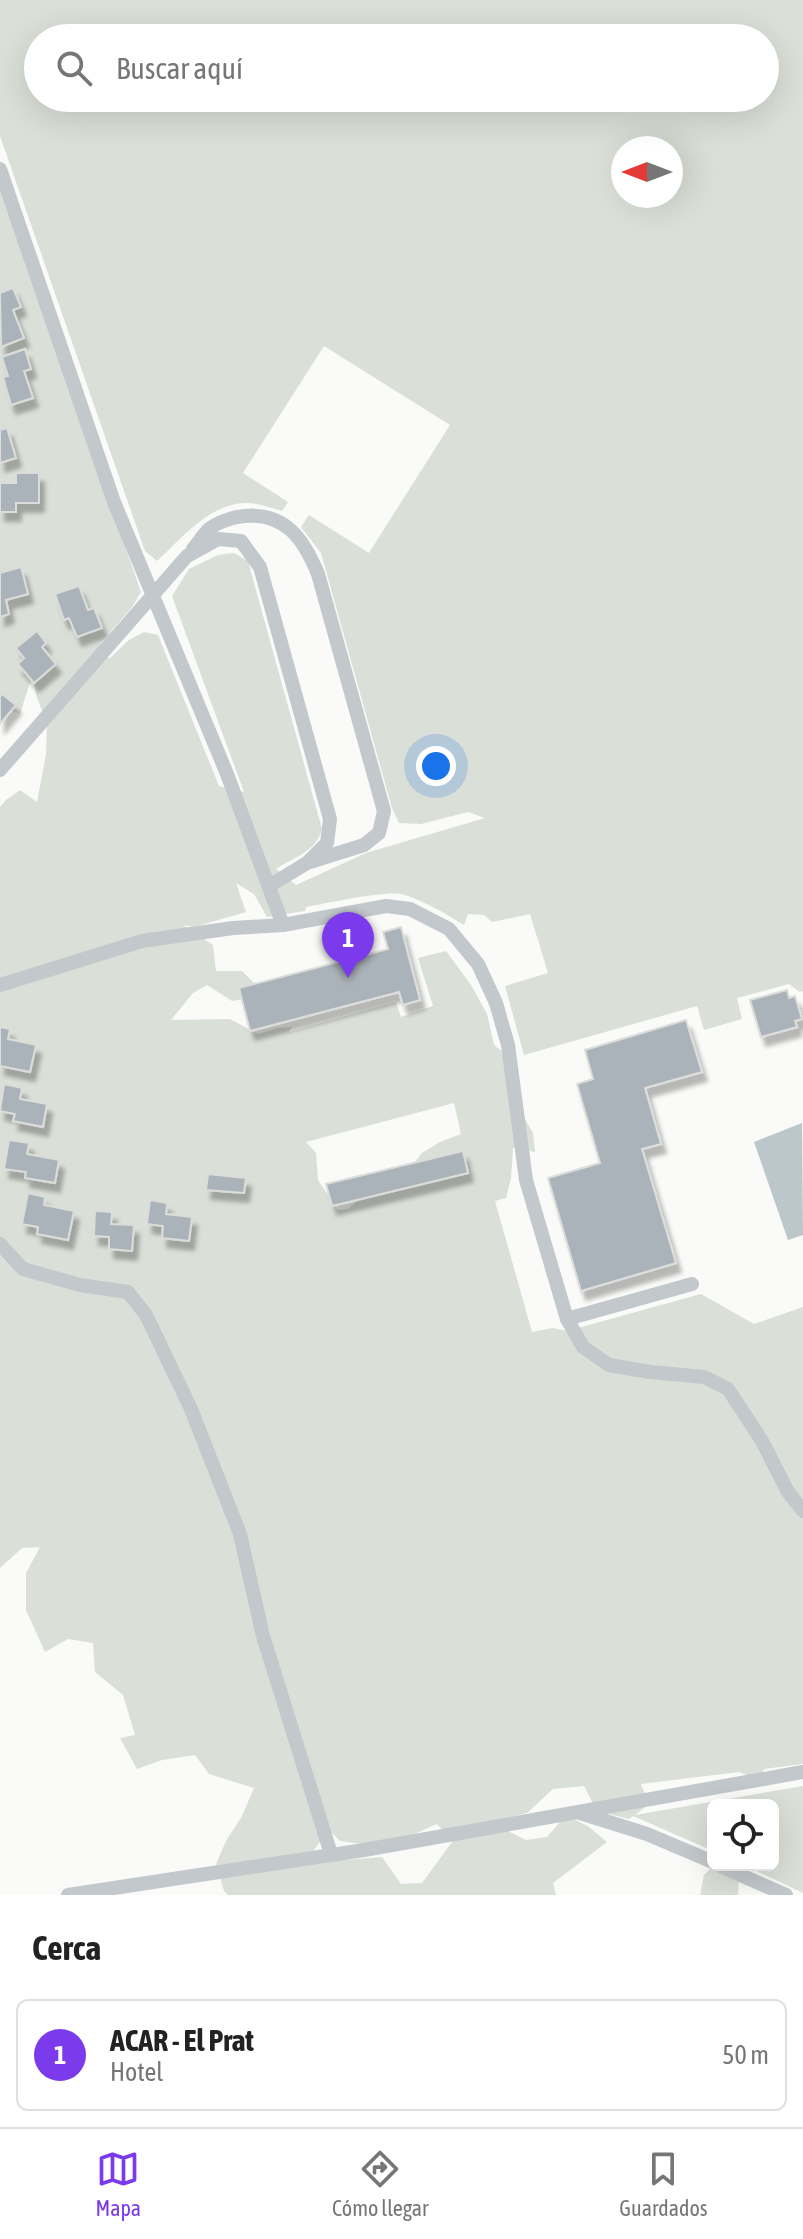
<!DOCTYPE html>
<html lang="es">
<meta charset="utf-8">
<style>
body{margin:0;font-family:"Asap Condensed",sans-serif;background:#f2f2f2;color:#222}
.controls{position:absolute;right:24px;bottom:24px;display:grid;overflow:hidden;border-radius:12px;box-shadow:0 8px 32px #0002}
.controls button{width:72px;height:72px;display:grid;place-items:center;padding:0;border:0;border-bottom:2px solid #e0e0e0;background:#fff;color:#222;font:40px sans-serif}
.compass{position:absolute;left:611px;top:136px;width:72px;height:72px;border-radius:50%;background:#fff;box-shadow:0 8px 32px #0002;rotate:270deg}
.you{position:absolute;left:436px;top:766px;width:28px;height:28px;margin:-20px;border:6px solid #fff;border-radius:50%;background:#1a73e8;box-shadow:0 0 0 12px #1a73e833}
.badge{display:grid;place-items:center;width:52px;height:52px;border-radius:50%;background:#7c3aed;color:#fff;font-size:26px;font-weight:700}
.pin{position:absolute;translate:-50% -66px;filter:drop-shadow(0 2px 4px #0008)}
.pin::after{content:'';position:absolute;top:42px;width:28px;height:24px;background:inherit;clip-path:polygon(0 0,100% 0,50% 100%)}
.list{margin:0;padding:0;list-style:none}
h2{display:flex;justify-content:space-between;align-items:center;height:104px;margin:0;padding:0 32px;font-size:34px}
h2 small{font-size:26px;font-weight:400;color:#767676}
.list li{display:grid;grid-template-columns:52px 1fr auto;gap:24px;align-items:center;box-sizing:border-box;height:112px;margin:0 16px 16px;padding:0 16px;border:2px solid #e0e0e0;border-radius:12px}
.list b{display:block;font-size:30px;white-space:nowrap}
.list p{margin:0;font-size:26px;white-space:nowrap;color:#767676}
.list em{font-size:26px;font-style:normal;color:#767676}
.icon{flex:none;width:44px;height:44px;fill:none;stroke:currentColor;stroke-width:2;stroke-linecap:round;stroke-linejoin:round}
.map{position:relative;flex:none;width:803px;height:1895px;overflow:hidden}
.search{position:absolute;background:#fff;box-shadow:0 8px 32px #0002;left:24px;right:24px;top:24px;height:88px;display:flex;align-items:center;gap:20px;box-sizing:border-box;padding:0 28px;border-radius:44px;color:#767676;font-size:30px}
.sheet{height:232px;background:#fff}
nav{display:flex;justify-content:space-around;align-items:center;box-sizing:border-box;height:112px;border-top:2px solid #e0e0e0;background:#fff;font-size:22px;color:#767676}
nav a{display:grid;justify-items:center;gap:4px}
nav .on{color:#7c3aed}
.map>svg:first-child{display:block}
.green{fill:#dadfd7;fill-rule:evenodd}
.water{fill:#bbc7cb}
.building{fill:#aab3b9;stroke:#dcdcda;stroke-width:2;filter:url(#shadow)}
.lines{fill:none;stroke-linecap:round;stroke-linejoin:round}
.lane{stroke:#c3c8cc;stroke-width:14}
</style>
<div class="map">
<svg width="803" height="1895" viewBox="0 0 803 1895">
<defs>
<filter id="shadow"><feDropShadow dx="5" dy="9" stdDeviation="2" flood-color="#0004"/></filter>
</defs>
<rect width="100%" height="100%" fill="#fafaf8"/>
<g class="green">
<path d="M 0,0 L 803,0 L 803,991 L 800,992 L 789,984 L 737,998 L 742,1019 L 704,1030 L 697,1006 L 524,1055 L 505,986 L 548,973 L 530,914 L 492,922 L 484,915 L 468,914 L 464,925 C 448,915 419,898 401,894 C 382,891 328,903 306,907 L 305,911 L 267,917 L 254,894 L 236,883 L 246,912 L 194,927 L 183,925 L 213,945 L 216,971 L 242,971 L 256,985 L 251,998 L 232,1001 L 207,985 L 193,993 L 171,1020 L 230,1019 L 258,1034 L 277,1028 L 292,1027 L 289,1032 L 396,1002 L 401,1017 L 433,1006 L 418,958 L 446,951 L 471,985 L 487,1014 L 494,1045 L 513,1060 L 517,1106 L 533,1133 L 535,1152 L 513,1148 L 511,1178 L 506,1198 L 495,1201 L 532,1332 L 553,1328 L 567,1331 L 701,1294 L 754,1324 L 803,1307 L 803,1764 L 764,1769 L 759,1780 L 739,1772 L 641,1784 L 649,1804 L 635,1815 L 803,1786 L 803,1893 L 744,1865 L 773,1865 L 773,1805 L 713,1805 L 713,1851 L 633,1816 L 629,1819 L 597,1811 L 584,1786 L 553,1789 L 527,1813 L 489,1822 L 526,1840 L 547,1837 L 566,1815 L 589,1827 L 607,1842 L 553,1883 L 556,1895 L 228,1895 L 224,1891 L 216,1864 L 226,1841 L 242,1816 L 254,1788 L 209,1774 L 195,1755 L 162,1760 L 137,1769 L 120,1738 L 135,1735 L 123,1695 L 95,1672 L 93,1643 L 68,1639 L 45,1652 L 26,1610 L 26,1573 L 40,1547 L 22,1548 L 0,1568 L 0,807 L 6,800 L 20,790 L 37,802 L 46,754 L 47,724 L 37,698 L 32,676 L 20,714 L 6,708 L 0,700 L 0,190 L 141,592 L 132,607 L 101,643 L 109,659 L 129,640 L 144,632 L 158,635 L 219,786 L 244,792 L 172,596 L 189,569 L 218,555 L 234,553 L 248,561 L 322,829 C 316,852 294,857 276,869 L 296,885 L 366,853 L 485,818 L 468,812 L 421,824 L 399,823 L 392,808 L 321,553 L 301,527 L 309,515 L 369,553 L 450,425 L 324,346 L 243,473 L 288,502 L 282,511 C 271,508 256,502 245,503 C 209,504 181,539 157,561 L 145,551 L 0,136 ZM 38,38 L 765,38 L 765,98 L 38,98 ZM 623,148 L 671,148 L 671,196 L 623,196 ZM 454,1103 L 461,1134 L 440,1142 L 422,1153 L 405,1175 L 379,1182 L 348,1209 L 338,1210 L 318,1180 L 316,1153 L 306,1142 ZM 315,1816 L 340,1841 L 384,1847 L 437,1824 L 447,1835 L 460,1831 L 422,1883 L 401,1884 L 382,1857 L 332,1861 L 312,1853 L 321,1840 Z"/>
<polygon points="714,1865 739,1875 738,1895 700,1895 704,1875"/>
</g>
<polygon class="water" points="802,1123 803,1235 788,1240 754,1142"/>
<g class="building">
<polygon points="13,288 21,307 13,310 24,338 1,347 0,293"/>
<polygon points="25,349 31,369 24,371 33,398 11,405 3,377 8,376 2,357"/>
<polygon points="7,428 16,458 0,463 0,430"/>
<polygon points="16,473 39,473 39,503 16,503 16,512 0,512 0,483 16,483"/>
<polygon points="21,567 28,594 6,600 9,614 0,617 0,573"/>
<polygon points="79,586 88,610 94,608 102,628 77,637 69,618 64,620 55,594"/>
<polygon points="37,631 46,643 42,647 56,664 34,683 18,664 24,658 16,648"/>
<polygon points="2,694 16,705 0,724 0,697"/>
<polygon points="401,927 420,1000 403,1005 399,992 250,1031 239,988 388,949 383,932"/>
<polygon points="787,990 789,998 795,996 802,1019 795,1021 797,1027 761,1037 750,1000"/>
<polygon points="686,1020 702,1072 645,1088 661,1144 642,1149 676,1263 581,1291 548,1178 600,1163 577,1084 593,1079 585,1050"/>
<polygon points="0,1027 10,1029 8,1039 36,1045 30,1072 0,1066"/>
<polygon points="4,1084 22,1088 20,1099 47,1104 43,1127 13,1121 15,1114 0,1111"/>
<polygon points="9,1140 29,1143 27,1154 59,1160 55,1183 25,1178 26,1172 4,1169"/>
<polygon points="463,1151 468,1173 332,1206 326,1184"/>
<polygon points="208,1174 246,1178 244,1193 206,1190"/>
<polygon points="28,1193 45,1197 44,1205 74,1211 68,1240 37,1234 38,1227 22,1224"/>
<polygon points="150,1200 167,1203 166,1214 192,1217 189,1241 162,1238 163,1226 147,1224"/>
<polygon points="95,1211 112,1212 111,1224 134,1225 132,1251 109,1249 109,1237 94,1236"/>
</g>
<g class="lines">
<g class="lane">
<polyline points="0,169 114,502 227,774 283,925"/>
<path d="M 193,549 C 198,543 203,535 209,529 C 218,522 233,517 244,516 C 286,512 304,540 318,574 L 384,811 L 379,833 L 364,845 L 310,862"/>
<polyline points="0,770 187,556 218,539 241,541 260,567 330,819 327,843 307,863 269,886"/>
<polyline points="0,985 142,941 233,928 283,925 386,906 410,909 449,929 478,964 496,1003 508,1045 526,1180 567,1319 692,1284"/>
<polyline points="0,1244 23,1269 80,1285 128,1292 146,1315 191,1409 240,1534 263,1636 331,1854"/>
<polyline points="567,1319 583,1347 609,1365 650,1372 704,1377 728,1389 762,1441 788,1492 803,1511"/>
<polyline points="580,1813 647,1834 713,1862"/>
<polyline points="718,1865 786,1895"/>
<polyline points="68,1895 364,1850 803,1772"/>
</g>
</g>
</svg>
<div class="controls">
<button><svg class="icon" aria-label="locate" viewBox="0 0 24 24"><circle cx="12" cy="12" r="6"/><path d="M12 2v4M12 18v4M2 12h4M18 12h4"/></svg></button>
</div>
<svg class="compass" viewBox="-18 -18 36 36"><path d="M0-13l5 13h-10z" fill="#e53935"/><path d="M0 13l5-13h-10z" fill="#767676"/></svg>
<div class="you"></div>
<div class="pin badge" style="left:348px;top:978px">1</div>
<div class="search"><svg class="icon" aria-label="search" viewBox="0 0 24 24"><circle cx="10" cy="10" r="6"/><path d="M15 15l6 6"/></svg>Buscar aquí</div>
</div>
<section class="sheet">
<h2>Cerca<small></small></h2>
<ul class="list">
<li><span class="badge">1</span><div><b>ACAR - El Prat</b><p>Hotel</p></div><em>50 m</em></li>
</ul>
</section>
<nav>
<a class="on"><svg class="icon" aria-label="map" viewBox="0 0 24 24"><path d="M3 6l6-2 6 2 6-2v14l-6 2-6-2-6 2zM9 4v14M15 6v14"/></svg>Mapa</a>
<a><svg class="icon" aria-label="directions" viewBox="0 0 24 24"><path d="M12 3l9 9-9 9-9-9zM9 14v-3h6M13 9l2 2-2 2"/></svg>Cómo llegar</a>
<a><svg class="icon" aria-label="saved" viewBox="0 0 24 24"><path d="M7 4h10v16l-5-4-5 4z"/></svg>Guardados</a>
</nav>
